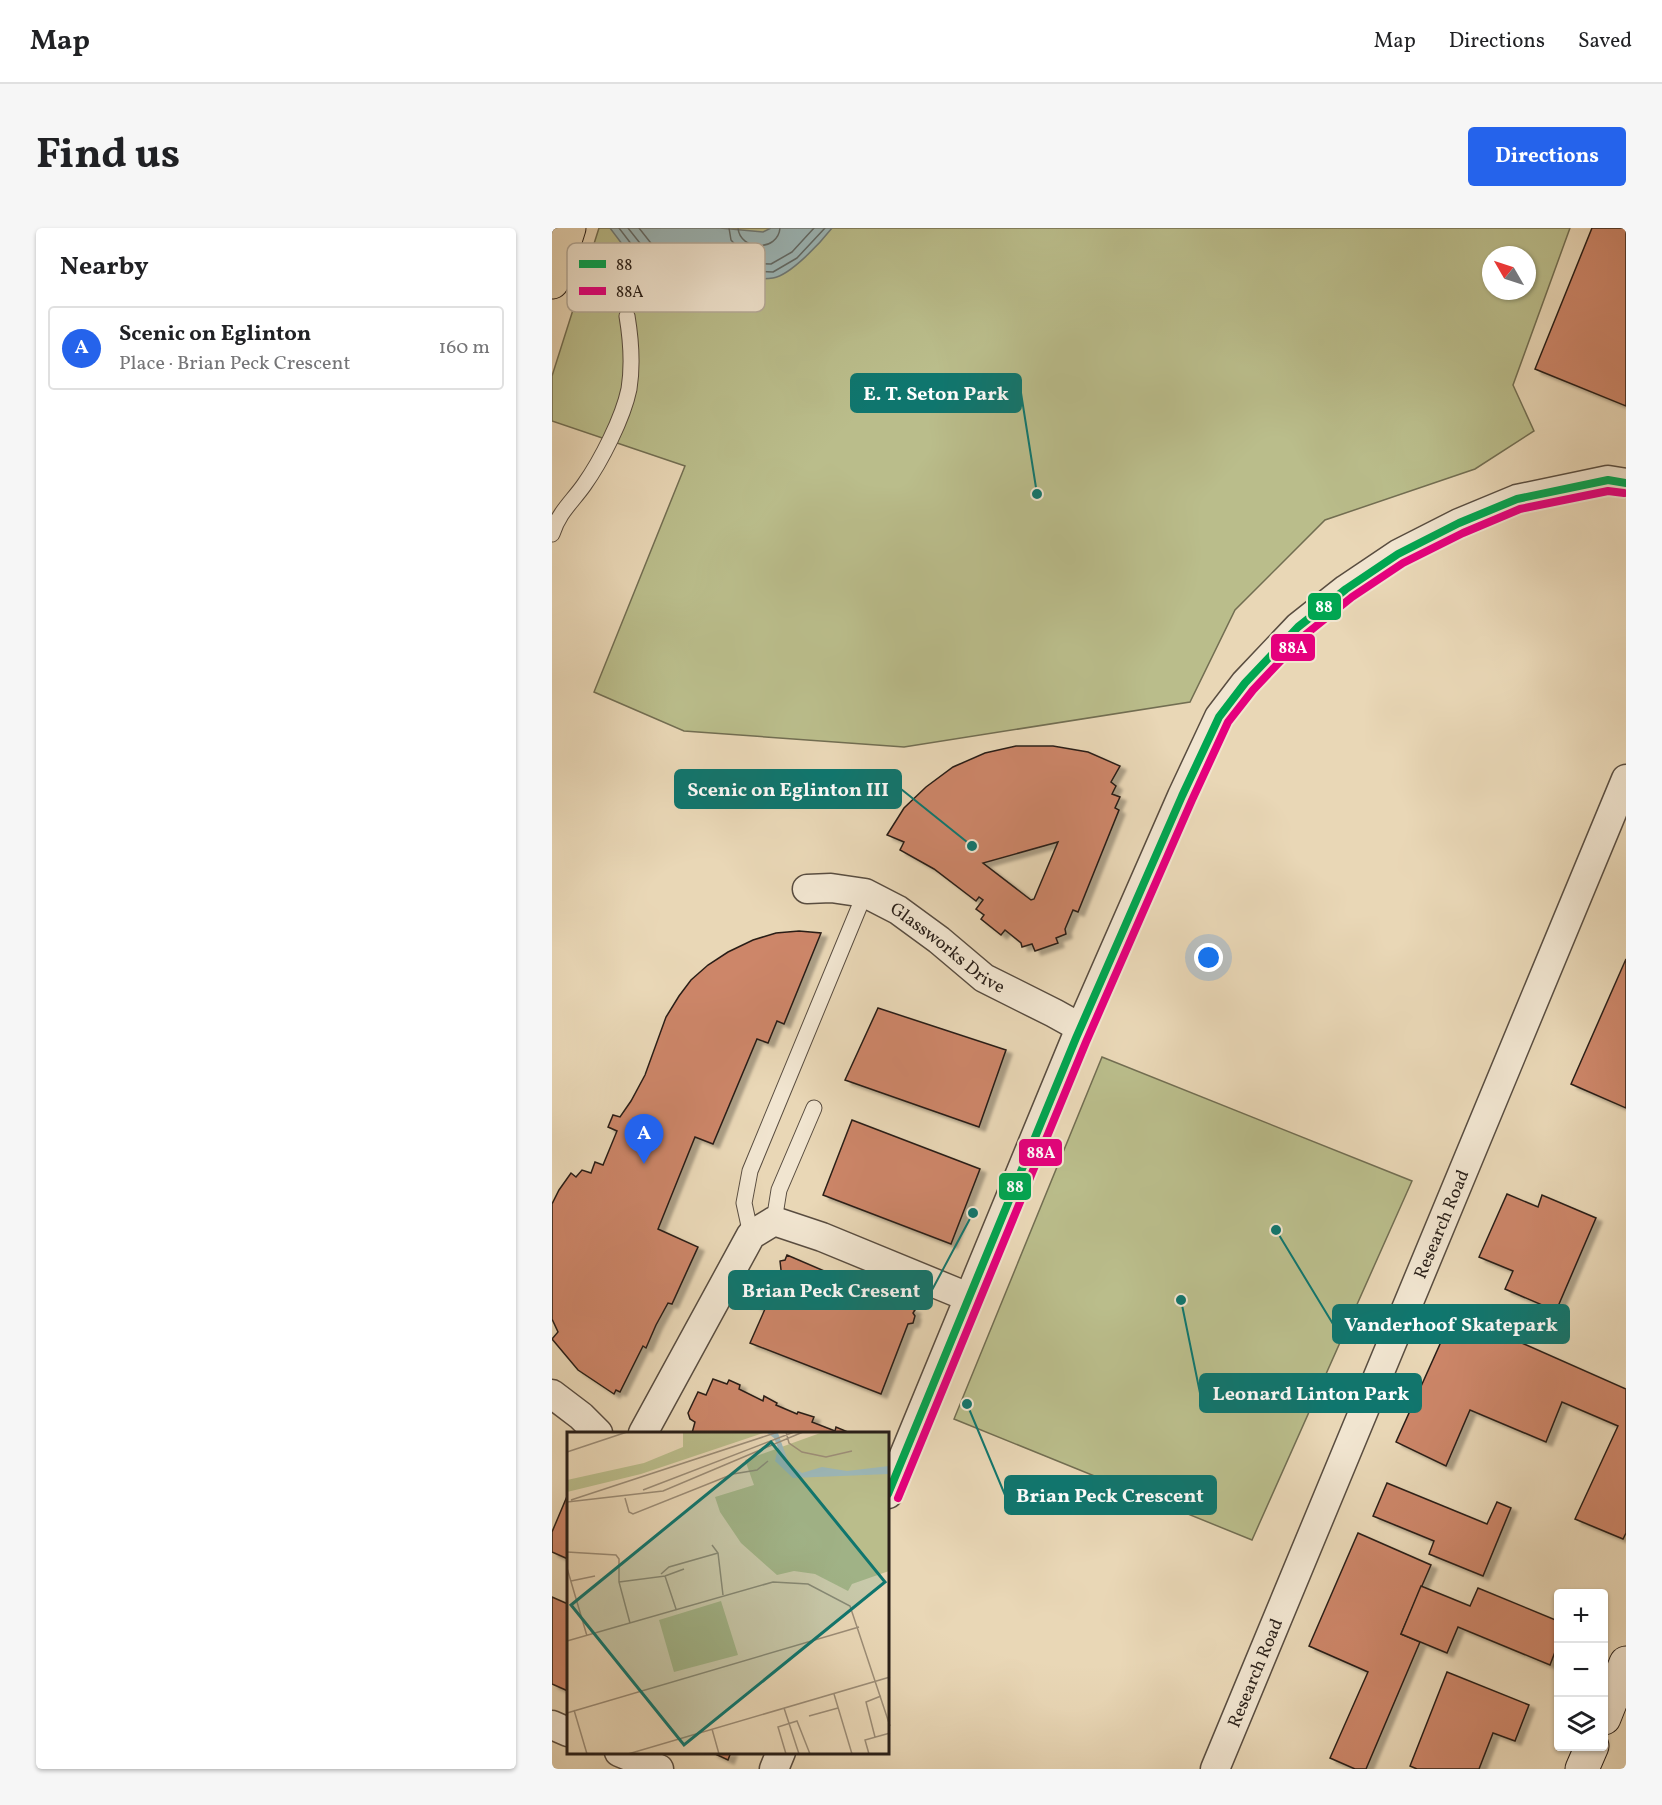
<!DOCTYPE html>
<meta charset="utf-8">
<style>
body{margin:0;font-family:Vollkorn,serif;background:#f6f6f6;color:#202124}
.controls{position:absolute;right:18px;bottom:18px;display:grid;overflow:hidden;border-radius:6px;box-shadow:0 2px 4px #0004}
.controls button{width:54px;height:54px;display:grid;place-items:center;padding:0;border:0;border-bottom:2px solid #e0e0e0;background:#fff;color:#202124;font:30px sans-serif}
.compass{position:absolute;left:930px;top:18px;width:54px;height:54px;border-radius:50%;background:#fff;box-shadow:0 2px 4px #0004;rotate:309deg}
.you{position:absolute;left:657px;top:730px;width:21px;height:21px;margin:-15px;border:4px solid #fff;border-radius:50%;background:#1a73e8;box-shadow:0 0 0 9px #1a73e833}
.badge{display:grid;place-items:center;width:39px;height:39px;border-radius:50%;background:#2563eb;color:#fff;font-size:20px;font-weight:700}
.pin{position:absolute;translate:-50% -50px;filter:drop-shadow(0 2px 3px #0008)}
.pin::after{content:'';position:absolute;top:32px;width:21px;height:18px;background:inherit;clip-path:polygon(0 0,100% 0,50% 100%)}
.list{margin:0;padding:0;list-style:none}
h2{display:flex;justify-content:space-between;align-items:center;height:78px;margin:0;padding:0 24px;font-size:26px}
h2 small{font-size:20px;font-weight:400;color:#757577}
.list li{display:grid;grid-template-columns:39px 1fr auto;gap:18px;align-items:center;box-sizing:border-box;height:84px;margin:0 12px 12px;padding:0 12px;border:2px solid #e0e0e0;border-radius:6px}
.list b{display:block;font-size:22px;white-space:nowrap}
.list p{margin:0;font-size:20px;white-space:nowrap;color:#757577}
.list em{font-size:20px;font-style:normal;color:#757577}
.icon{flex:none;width:33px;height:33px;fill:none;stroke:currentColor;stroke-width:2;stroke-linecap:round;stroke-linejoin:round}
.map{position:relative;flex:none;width:1074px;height:1541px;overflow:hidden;border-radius:6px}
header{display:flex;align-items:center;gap:36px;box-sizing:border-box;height:84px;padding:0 30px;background:#fff;border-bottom:2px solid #e0e0e0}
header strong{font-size:28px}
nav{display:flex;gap:33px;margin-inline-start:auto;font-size:21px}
.intro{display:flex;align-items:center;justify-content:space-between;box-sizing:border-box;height:144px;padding:0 36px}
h1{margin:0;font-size:42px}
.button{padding:15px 27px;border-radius:6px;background:#2563eb;color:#fff;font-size:21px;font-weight:700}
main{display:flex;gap:36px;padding:0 36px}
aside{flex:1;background:#fff;border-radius:6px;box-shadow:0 2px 4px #0004}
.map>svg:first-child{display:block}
.green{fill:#babd8b;stroke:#726e52;stroke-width:1.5;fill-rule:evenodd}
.water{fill:#9cb7b8;stroke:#6e7a78;stroke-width:1.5}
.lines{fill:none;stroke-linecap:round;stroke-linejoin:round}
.shore{stroke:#626b68;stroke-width:1.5}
.building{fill:#cd8669;stroke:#291f18;stroke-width:1.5;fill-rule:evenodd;filter:url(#shadow)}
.lane-casing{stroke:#594d40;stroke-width:17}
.street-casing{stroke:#594d40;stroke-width:31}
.secondary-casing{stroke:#291f18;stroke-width:35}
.primary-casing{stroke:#291f18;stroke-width:35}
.lane{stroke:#f1e5d0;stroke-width:15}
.street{stroke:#f1e5d0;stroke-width:28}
.secondary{stroke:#f1e5d0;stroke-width:33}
.primary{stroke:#e9d7b6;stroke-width:33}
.bus-1-casing{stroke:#f1e5d0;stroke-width:12}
.bus-2-casing{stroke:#f1e5d0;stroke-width:12}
.bus-1{stroke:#00a651;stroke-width:8}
.bus-2{stroke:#e5007d;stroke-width:8}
.labels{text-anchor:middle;stroke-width:6;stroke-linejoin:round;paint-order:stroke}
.street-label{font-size:18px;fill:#291f18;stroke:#f1e5d0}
.inset-road{fill:none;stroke:#9c8d77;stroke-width:1.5}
.view{fill:#0f766e;fill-opacity:0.15;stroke:#0f766e;stroke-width:3}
.inset-edge{fill:none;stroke:#291f18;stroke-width:3}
.key{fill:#f1e5d0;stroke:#b5aa99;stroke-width:1.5}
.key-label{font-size:16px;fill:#291f18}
.leader{fill:none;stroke:#0f766e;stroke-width:2}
.callout-dot{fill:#0f766e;stroke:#f1e5d0;stroke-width:2}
.callout{fill:#0f766e;stroke:#0f766e;stroke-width:2}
.callout-label{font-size:20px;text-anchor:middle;font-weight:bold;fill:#fff}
.line-badge{stroke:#f1e5d0;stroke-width:2}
.badge-label{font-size:16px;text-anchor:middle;font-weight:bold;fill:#fff}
</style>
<header>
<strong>Map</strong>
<nav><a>Map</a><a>Directions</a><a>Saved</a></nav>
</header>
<div class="intro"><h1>Find us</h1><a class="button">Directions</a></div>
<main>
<aside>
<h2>Nearby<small></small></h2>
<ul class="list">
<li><span class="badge">A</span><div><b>Scenic on Eglinton</b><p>Place · Brian Peck Crescent</p></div><em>160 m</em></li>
</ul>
</aside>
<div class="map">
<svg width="1074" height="1541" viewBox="0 0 1074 1541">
<defs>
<filter id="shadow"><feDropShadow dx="6" dy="4" stdDeviation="1.5" flood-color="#0004"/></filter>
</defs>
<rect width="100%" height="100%" fill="#e9d7b6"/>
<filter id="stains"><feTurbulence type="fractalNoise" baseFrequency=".00333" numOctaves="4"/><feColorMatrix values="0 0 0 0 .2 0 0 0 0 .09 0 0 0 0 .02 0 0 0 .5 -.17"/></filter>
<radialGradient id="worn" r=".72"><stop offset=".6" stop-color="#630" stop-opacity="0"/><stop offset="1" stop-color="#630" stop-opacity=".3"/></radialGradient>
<g class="green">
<path d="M 47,0 L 1018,0 L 961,157 L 982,203 L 923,241 L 773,292 L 683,382 L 638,474 L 352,519 L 132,503 L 42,464 L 133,238 L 0,193 L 0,148 ZM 939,27 L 975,27 L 975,63 L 939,63 Z"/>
<polygon points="550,829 860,953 700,1312 402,1191"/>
</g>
<path class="water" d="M 58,0 L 168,0 L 211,4 L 219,0 L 280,0 C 269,14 239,47 221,50 C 205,53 182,47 165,48 C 144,49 123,56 101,57 Z"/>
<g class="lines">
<g class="shore">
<polyline points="67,0 106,51 115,50 140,44 166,42 221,44 245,30 273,0"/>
<polyline points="76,0 110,43 139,37 166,35 219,36 240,24 262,0"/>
<polyline points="87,0 113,33 138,28 186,26 188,22 179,12 177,0"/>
<path d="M 186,0 C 188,23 226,24 228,0"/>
</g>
</g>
<g class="building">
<polygon points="1040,0 1074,0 1074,178 983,141"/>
<path d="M 464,518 L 501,518 L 536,524 L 568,538 L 559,554 L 564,558 L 560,566 L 568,569 L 563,580 L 567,582 L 526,684 L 521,682 L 513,701 L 514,706 L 504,710 L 506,715 L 483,723 L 480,716 L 470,719 L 469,715 L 453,702 L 449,707 L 429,691 L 432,687 L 424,681 L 431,672 L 427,669 L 424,673 L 382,641 L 348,622 L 352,614 L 335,607 L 352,580 L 374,559 L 401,539 L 433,525 ZM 506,614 L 482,671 L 479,672 L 431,635 Z"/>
<polygon points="247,703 269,705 232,796 225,793 216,815 205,811 161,916 143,909 106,1001 146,1019 120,1076 116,1075 104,1097 94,1120 91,1118 68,1164 64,1162 62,1166 26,1142 0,1111 6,1104 0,1091 0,976 7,962 19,945 24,949 30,942 39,945 43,934 51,937 65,903 56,899 61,887 68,889 79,873 93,847 114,789 127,768 139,752 156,737 176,724 201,712 224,705"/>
<polygon points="1074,731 1074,880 1019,856"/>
<polygon points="326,780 454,822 427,899 293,852"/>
<polygon points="300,892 428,941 399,1016 271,967"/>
<polygon points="955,966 986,979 990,967 1044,990 1004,1083 953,1061 961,1043 927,1029"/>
<polygon points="235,1027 363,1082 361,1085 363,1088 361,1095 356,1096 329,1166 198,1115 213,1081 203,1077 213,1052 217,1050 225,1053 229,1042 228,1033 233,1032"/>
<polygon points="902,1085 1074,1161 1074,1305 1071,1311 1023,1291 1066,1198 1010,1174 994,1214 918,1182 894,1238 844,1214"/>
<polygon points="161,1151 175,1156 177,1152 188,1157 187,1161 211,1173 212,1168 225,1175 224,1177 245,1186 246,1184 262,1189 260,1194 283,1203 284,1199 298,1205 140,1205 143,1194 138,1191 136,1185 146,1164 154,1167"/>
<polygon points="835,1255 935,1296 945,1274 959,1280 931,1348 877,1326 882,1313 821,1288"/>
<polygon points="16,1266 16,1331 0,1324 0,1304"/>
<polygon points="806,1305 879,1337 849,1406 868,1414 814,1541 803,1541 778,1530 816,1444 757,1418"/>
<polygon points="869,1358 918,1378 926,1360 1006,1393 1006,1416 998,1437 906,1399 895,1425 849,1406"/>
<polygon points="0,1369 16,1376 16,1463 0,1456"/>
<polygon points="895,1444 977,1477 963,1513 941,1505 927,1541 865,1541 858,1538"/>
<polygon points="159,1524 179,1524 176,1532"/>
</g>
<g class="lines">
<defs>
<g id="lane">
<path d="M 0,306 C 7,284 20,274 32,257 C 49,233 71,190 77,161 C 81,136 79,112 75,88"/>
<polyline points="222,993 227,962 262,880"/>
<polyline points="199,1007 192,975 198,943 313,665"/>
</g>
<g id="street">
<path id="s1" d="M 255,661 L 279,660 L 313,665 L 346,682 L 387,712 L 432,750 L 502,785 L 529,800"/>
<polyline points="0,1166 29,1188 46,1205"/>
<polyline points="91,1205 199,1007 222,993 270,1009 416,1069"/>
<polyline points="336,1266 524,810 630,568 667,489 693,455 746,399 794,361 846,326 907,295 965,271 1056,252 1074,255"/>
<polyline points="0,1497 16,1504"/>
<polyline points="67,1524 107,1541"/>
<polyline points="222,1541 229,1524"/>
<path id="s2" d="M 663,1541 L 1074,551"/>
</g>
<g id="secondary">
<polyline points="1052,1490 1074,1435"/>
<polyline points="1030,1541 1040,1518"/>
</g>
<polyline id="primary" points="0,54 17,0"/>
</defs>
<use href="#lane" class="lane-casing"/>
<use href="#street" class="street-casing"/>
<use href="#secondary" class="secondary-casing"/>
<use href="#primary" class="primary-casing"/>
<use href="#lane" class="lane"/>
<use href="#street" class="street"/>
<use href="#secondary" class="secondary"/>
<use href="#primary" class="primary"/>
<defs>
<polyline id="bus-1" points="336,1266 524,810 630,568 667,489 693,455 746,399 794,361 846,326 907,295 965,271 1056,252 1074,255"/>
<polyline id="bus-2" points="346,1270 534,814 640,572 676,494 701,462 753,407 800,369 851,335 911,305 968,281 1056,263 1072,265"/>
</defs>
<use href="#bus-1" class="bus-1-casing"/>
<use href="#bus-2" class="bus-2-casing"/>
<use href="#bus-1" class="bus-1"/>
<use href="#bus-2" class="bus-2"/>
</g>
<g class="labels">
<g class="street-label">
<text dy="6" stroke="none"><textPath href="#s1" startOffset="158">Glassworks Drive</textPath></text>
<text dy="6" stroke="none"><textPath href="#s2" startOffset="590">Research Road</textPath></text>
<text dy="6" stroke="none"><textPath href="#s2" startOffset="104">Research Road</textPath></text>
</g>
</g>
<g transform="translate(15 1204)">
<rect width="322" height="322" fill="#e9d7b6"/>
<path d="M 116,0 L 199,0 L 74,42 L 0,60 L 0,48 L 77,31 L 116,15 ZM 256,0 L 322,0 L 322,139 L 285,152 L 281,159 L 248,142 L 227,139 L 210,143 L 174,111 L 153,80 L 148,65 L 187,53 L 178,28 ZM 154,169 L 171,223 L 107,240 L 92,188 Z" fill="#babd8b"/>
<path d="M 199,0 L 211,1 L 222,32 L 235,41 L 255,35 L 280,39 L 322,34 L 322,42 L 226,46 L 208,29 L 211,16 L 207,6 Z" fill="#9cb7b8"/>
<path class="inset-road" d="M 219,0 L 222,11 L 235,20 L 259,25 L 285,19M 0,20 L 60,0M 76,58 L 227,0M 58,66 L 62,80 L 66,82 L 166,42 L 190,38 L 201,29M 4,68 L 211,0M 0,70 L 96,59 L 236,0M 145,113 L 151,121 L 156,163M 0,120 L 49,123 L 52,127 L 52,150 L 63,191M 0,136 L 20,204M 94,142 L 102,135 L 151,121M 98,144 L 117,137M 4,149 L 28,144M 52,150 L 98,144 L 109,177M 0,209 L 206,150 L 241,152 L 283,174 L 323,294M 267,262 L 285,322M 217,276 L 232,322M 7,278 L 20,322M 0,281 L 292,195M 242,284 L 271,276M 145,297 L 152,322M 308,305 L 299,270 L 314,264M 61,322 L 323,245M 219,322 L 211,295 L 230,289 L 243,322M 302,322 L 298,308 L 323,301"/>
<path class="view" d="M 204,10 L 318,150 L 117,313 L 4,173 Z"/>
<rect width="322" height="322" class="inset-edge"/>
</g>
<rect x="15" y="15" width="198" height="69" rx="9" class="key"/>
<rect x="27" y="32" width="27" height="8" fill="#00a651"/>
<rect x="27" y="59" width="27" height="8" fill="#e5007d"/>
<g class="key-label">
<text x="64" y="42">88</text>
<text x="64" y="69">88A</text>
</g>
<path class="leader" d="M485 266L469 165M420 618L349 561M421 985L380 1062M724 1002L781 1096M629 1072L648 1165M415 1176L453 1267"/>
<g class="callout-dot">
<circle cx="485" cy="266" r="6"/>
<circle cx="420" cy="618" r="6"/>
<circle cx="421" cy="985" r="6"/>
<circle cx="724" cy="1002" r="6"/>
<circle cx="629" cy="1072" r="6"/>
<circle cx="415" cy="1176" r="6"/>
</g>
<g class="callout">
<rect x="299" y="146" width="170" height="38" rx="6"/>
<rect x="123" y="542" width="226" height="38" rx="6"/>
<rect x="177" y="1043" width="203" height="38" rx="6"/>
<rect x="781" y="1077" width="236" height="38" rx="6"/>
<rect x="648" y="1146" width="221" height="38" rx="6"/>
<rect x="453" y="1248" width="211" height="38" rx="6"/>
</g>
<g class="callout-label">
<text x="384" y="172">E. T. Seton Park</text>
<text x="236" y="568">Scenic on Eglinton III</text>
<text x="279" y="1069">Brian Peck Cresent</text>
<text x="899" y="1103">Vanderhoof Skatepark</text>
<text x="759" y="1172">Leonard Linton Park</text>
<text x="558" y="1274">Brian Peck Crescent</text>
</g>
<g class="line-badge">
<rect x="755" y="364" width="35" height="29" rx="6" fill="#00a651"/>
<rect x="718" y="405" width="46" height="29" rx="6" fill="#e5007d"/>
<rect x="466" y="910" width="45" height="29" rx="6" fill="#e5007d"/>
<rect x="446" y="944" width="34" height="29" rx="6" fill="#00a651"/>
</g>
<g class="badge-label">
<text x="772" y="384">88</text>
<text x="741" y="425">88A</text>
<text x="489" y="930">88A</text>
<text x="463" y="964">88</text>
</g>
<rect width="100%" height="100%" filter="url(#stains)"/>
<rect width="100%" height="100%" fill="url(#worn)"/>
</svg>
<div class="controls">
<button>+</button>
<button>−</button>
<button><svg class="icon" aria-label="layers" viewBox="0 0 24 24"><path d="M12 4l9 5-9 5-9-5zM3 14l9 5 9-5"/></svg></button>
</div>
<svg class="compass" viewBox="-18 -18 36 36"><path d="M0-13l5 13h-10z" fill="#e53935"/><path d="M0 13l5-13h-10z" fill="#757577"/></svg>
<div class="you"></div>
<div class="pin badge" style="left:92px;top:936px">A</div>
</div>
</main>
